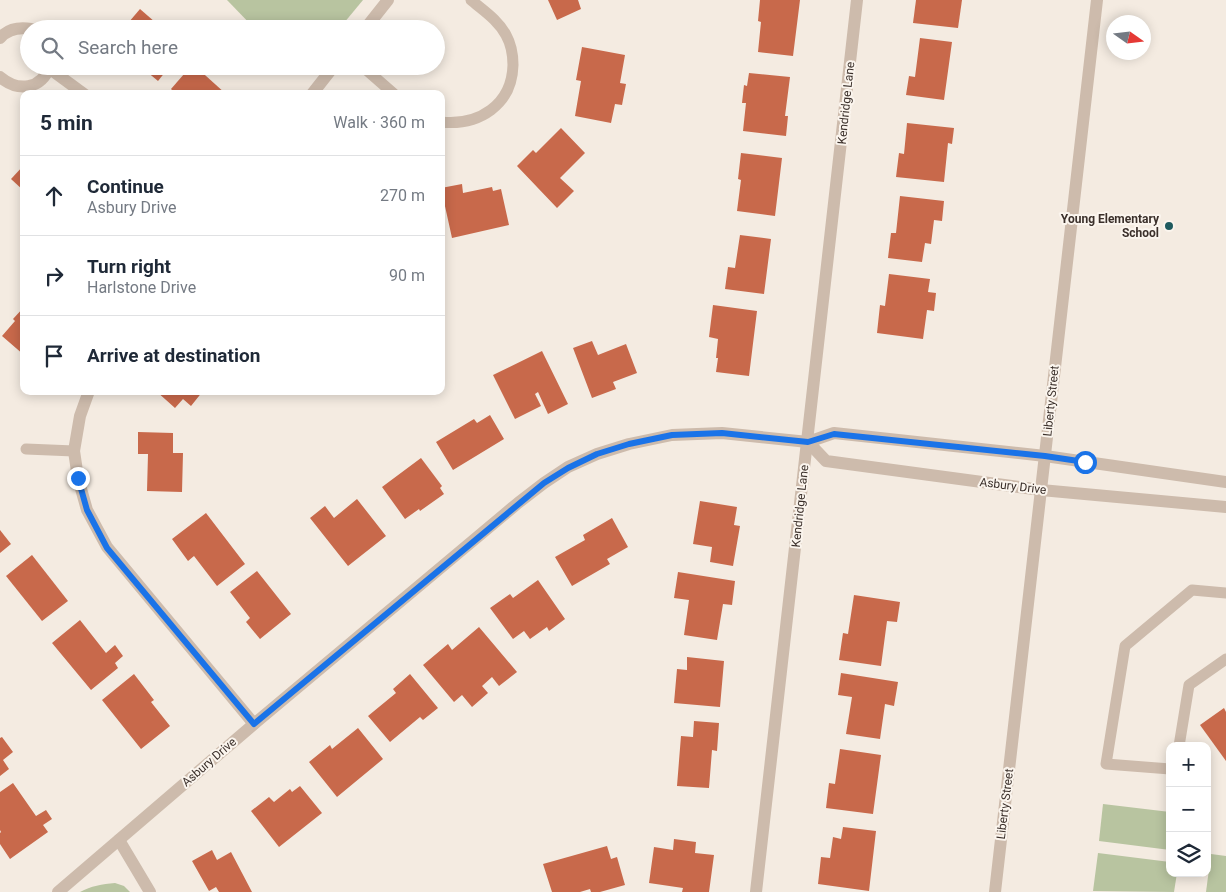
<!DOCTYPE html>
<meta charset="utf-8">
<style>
body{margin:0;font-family:Roboto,sans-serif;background:#f6f6f7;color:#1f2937}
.controls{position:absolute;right:15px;bottom:15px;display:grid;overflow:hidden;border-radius:10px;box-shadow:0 2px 12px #0003}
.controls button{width:45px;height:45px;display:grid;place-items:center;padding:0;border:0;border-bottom:1px solid #e0e1e3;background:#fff;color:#1f2937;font:25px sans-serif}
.compass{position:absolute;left:1106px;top:15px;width:45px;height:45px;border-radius:50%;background:#fff;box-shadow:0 2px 12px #0003;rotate:104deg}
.stop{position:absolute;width:15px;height:15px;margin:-11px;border:4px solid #1a73e8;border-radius:50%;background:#fff}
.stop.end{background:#1a73e8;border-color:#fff;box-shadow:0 1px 5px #0008}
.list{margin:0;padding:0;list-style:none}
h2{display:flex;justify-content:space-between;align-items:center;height:65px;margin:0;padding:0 20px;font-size:21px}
h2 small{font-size:16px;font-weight:400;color:#747a83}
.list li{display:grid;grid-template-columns:32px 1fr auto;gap:15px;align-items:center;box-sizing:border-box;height:80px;padding:0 20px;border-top:1px solid #e0e1e3}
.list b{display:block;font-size:19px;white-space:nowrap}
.list p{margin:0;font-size:16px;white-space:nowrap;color:#747a83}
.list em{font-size:16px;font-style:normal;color:#747a83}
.icon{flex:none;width:28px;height:28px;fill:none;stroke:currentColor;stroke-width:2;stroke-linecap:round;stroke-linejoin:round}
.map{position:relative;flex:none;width:1226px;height:892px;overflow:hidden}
.search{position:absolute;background:#fff;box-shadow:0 2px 12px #0003;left:20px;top:20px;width:425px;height:55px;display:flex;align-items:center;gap:12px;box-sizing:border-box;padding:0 18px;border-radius:28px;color:#747a83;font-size:19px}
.panel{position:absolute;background:#fff;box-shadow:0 2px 12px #0003;left:20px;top:90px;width:425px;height:305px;border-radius:10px}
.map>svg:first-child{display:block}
.green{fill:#b8c4a0}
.building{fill:#c8694b}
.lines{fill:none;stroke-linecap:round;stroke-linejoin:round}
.service{stroke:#cdbbac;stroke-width:11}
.minor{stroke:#cdbbac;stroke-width:12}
.tertiary{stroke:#cdbbac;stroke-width:12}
.route{stroke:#1a73e8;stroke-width:6}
.poi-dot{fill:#1f5a5e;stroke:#fbf5ee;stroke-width:2}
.labels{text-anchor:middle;stroke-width:4;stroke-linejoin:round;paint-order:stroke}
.street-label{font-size:12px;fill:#3b302b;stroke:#fbf5ee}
.poi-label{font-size:12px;font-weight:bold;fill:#3b302b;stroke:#fbf5ee;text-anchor:end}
</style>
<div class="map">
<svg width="1226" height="892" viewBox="0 0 1226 892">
<rect width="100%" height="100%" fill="#f4ebe1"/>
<g class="green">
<polygon points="227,0 363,0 339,29 255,29"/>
<polygon points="1103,804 1170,812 1170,850 1099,841"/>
<polygon points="1098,853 1170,862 1170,873 1177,873 1174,892 1093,891"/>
<polygon points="1211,854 1226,856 1226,892 1206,892"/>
<path d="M 115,883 L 124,886 L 130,892 L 80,892 C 91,886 102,884 115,883 Z"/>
</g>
<g class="building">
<polygon points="548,0 578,0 581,9 557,20"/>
<polygon points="760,0 800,0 793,56 758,52 761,22 758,21"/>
<polygon points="916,0 962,0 958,28 913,23"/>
<polygon points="140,9 163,29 123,29"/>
<polygon points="920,38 952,42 944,100 906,95 909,76 915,77"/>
<polygon points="582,47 625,55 620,83 626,84 622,105 615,104 611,123 575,116 581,81 576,80"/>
<polygon points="140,66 170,66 158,81"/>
<polygon points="191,66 195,66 226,94 176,94 171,89"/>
<polygon points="749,73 790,77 785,116 788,116 786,136 743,131 746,103 742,103 744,85 747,86"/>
<polygon points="907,123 954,128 952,144 948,143 944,182 896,177 899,153 904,154"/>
<polygon points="561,128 585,153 560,178 574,191 557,208 517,166 533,150 536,153"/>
<polygon points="741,153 782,158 775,216 737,211 741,180 738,179"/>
<polygon points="24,165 24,191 11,179"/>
<polygon points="462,184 463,193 492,187 493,191 501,189 509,225 452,238 441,188"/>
<polygon points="900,196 944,201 942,221 934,220 931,244 925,243 922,262 888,258 891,233 896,233"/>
<polygon points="740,235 771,239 764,294 725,289 728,267 735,268"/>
<polygon points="889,274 930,279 928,292 936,293 934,311 927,310 923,339 877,333 880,305 885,306"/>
<polygon points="713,305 757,311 749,376 716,372 718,358 716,358 718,339 709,337"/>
<polygon points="24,307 24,355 2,336 15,321 13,319"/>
<polygon points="592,341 598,355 626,344 637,373 613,382 616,389 592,398 573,348"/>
<polygon points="542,351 568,404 548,414 538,392 535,394 541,406 515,419 493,375"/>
<polygon points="156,391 203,391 191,406 183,399 175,408"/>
<polygon points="490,415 504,439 453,470 436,442 474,419 477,423"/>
<polygon points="138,432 173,433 173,453 183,453 182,492 147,491 148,454 138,454"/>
<polygon points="421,458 442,486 440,488 444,494 420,511 419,509 405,519 382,487"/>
<polygon points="357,499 386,536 348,566 310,518 325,506 334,518"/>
<polygon points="700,501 737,507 734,525 740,526 733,566 710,562 712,547 693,544"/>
<polygon points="206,513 245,564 217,586 194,556 188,561 172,539"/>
<polygon points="612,518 628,547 607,559 610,564 572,586 555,557 585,540 583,535"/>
<polygon points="0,530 11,544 0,553"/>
<polygon points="32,555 68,601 42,621 6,576"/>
<polygon points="257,571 291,614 260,639 246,622 250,618 230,592"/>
<polygon points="678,572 735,581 732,605 723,604 717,640 684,635 689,600 674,598"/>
<polygon points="538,580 565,619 549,631 547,627 530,639 524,631 513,639 490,608 510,594 513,598"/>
<polygon points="854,595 900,602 897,622 887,621 881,666 839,660 843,633 848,634"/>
<polygon points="80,620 106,653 115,645 123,656 115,663 118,668 91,690 52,643"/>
<polygon points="479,627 517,672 499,686 492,677 482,686 488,693 472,707 462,695 454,702 423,665 448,644 452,650"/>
<polygon points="687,657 724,661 720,707 674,703 677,669 687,670"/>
<polygon points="841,673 898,682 894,706 885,704 880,739 846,734 852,697 838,695"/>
<polygon points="134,674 154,700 151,702 170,726 141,749 102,700"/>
<polygon points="410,674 438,708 423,720 420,717 390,742 368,716 396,693 393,689"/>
<polygon points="1224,708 1226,712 1226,761 1200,725"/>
<polygon points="694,721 719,723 717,751 712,750 709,788 677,786 681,736 693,737"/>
<polygon points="358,728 383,759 337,797 309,762 330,745 332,749"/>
<polygon points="2,737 13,752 3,760 9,769 0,776 0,738"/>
<polygon points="840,749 881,755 873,814 826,808 829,783 835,784"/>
<polygon points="13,783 36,816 46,810 52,819 43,825 48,832 10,859 0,844 0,833 1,832 0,830 0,792"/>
<polygon points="300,786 322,813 279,847 251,811 269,797 274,802 290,789 292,792"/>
<polygon points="843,827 876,831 869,891 818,884 821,857 830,858 833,837 841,839"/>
<polygon points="674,839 696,842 695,853 714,855 709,892 682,892 683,888 649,883 654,847 673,850"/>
<polygon points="607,846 611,859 617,857 625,885 600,892 591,892 590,889 580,892 552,892 543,864"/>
<polygon points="212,850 217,860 231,852 252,892 219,892 216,887 209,891 192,861"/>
</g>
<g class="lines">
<g class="service">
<polyline points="362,66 394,94"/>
<path d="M 441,122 C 479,126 512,105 513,65 C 513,55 511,44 506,35 C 498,20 484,11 471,0"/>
<polyline points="26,449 74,451"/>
<polyline points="1179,746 1189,685 1226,659"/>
<polyline points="1170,769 1106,764 1125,646 1192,590 1226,593"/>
</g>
<g class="minor">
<polyline points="365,29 388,0"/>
<path d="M 0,38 C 8,29 19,27 31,29"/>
<polyline points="50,69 84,94"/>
<path d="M 0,77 C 18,92 41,90 50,66"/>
<polyline points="312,94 334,66"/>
<polyline points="89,391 80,416 74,451 78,478 87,510 107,547 254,724"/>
<polyline points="808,442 826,461 1041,490 1226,507"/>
<polyline points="119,840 150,892"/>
<polyline points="58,892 254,724 518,503 544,483 568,467 597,454 629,444 672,435 722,433 808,442 834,433 1045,456 1226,482"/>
<polyline points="756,892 857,0"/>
</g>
<polyline class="tertiary" points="995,892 1097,0"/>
</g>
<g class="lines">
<polyline class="route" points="78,478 87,510 107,548 254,724 544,483 568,468 597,454 629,444 672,435 722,433 808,442 834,434 1045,456 1085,462"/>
</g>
<circle class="poi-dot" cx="1169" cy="226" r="5"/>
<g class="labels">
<g class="street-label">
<text transform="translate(846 103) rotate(-84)" y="4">Kendridge Lane</text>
<text transform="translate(1051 401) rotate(-84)" y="4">Liberty Street</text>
<text transform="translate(1013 486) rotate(7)" y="4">Asbury Drive</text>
<text transform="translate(800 506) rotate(-84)" y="4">Kendridge Lane</text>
<text transform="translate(209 762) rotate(-41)" y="4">Asbury Drive</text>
<text transform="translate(1005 804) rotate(-83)" y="4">Liberty Street</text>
</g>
<g class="poi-label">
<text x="1159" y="223">Young Elementary<tspan x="1159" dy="14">School</tspan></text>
</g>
</g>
</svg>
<div class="controls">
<button>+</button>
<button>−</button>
<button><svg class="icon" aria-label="layers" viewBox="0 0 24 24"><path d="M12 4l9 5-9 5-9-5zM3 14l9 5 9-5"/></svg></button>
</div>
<svg class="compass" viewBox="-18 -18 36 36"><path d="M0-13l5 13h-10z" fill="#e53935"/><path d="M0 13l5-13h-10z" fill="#747a83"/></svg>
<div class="stop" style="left:1085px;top:462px"></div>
<div class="stop end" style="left:78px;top:478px"></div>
<div class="search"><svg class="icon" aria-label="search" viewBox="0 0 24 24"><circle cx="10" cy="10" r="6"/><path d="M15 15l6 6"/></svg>Search here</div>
<section class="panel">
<h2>5 min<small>Walk · 360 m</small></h2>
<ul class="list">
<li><svg class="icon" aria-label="ahead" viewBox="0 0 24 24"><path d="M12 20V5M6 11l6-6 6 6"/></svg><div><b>Continue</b><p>Asbury Drive</p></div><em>270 m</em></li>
<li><svg class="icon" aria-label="right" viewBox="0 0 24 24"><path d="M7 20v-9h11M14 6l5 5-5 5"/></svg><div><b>Turn right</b><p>Harlstone Drive</p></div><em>90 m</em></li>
<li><svg class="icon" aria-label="arrive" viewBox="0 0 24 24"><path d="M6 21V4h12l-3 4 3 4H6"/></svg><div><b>Arrive at destination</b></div></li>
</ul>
</section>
</div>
